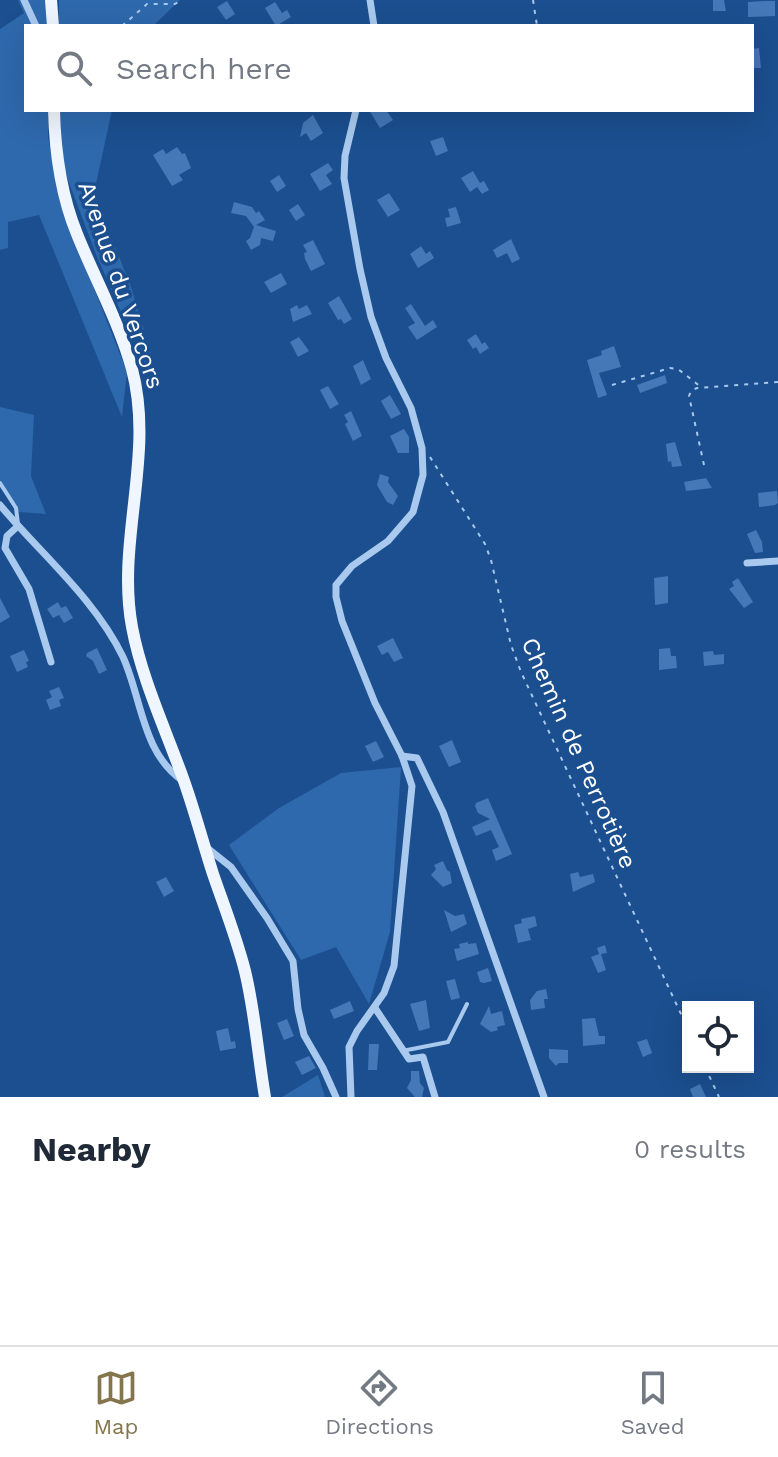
<!DOCTYPE html>
<meta charset="utf-8">
<style>
body{margin:0;font-family:"Work Sans",sans-serif;background:#f2f2f3;color:#1f2937}
.controls{position:absolute;right:24px;bottom:24px;display:grid;overflow:hidden;border-radius:0px;box-shadow:0 8px 32px #0002}
.controls button{width:72px;height:72px;display:grid;place-items:center;padding:0;border:0;border-bottom:2px solid #e0e1e3;background:#fff;color:#1f2937;font:40px sans-serif}
.list{margin:0;padding:0;list-style:none}
h2{display:flex;justify-content:space-between;align-items:center;height:104px;margin:0;padding:0 32px;font-size:34px}
h2 small{font-size:26px;font-weight:400;color:#747a83}
.icon{flex:none;width:44px;height:44px;fill:none;stroke:currentColor;stroke-width:2;stroke-linecap:round;stroke-linejoin:round}
.map{position:relative;flex:none;width:778px;height:1097px;overflow:hidden}
.search{position:absolute;background:#fff;box-shadow:0 8px 32px #0002;left:24px;right:24px;top:24px;height:88px;display:flex;align-items:center;gap:20px;box-sizing:border-box;padding:0 28px;border-radius:0px;color:#747a83;font-size:30px}
.sheet{height:248px;background:#fff}
nav{display:flex;justify-content:space-around;align-items:center;box-sizing:border-box;height:112px;border-top:2px solid #e0e1e3;background:#fff;font-size:22px;color:#747a83}
nav a{display:grid;justify-items:center;gap:4px}
nav .on{color:#84754c}
.map>svg:first-child{display:block}
.green{fill:#2e69ad}
.building{fill:#4478b7}
.lines{fill:none;stroke-linecap:round;stroke-linejoin:round}
.path{stroke:#a9c9ee;stroke-width:2;stroke-dasharray:4 6;stroke-linecap:butt}
.service{stroke:#a9c9ee;stroke-width:4}
.minor{stroke:#a9c9ee;stroke-width:7}
.primary{stroke:#f0f6ff;stroke-width:12}
.labels{text-anchor:middle;stroke-width:7;stroke-linejoin:round;paint-order:stroke}
.street-label{font-size:24px;fill:#fff;stroke:#1b4f8f}
</style>
<div class="map">
<svg width="778" height="1097" viewBox="0 0 778 1097">
<rect width="100%" height="100%" fill="#1b4f8f"/>
<g class="green">
<polygon points="18,0 46,0 49,26 26,26 26,110 48,110 48,137 62,207 127,372 122,417 39,215 8,222 8,248 0,250 0,29 24,13"/>
<polygon points="59,0 180,0 153,26 59,26"/>
<polygon points="60,110 112,110 94,193 131,287 151,353 145,368 96,254 63,167"/>
<polygon points="0,407 34,415 31,476 46,514 19,512 0,483"/>
<polygon points="401,767 390,932 369,1004 336,947 301,960 229,845 279,808 341,773"/>
<polygon points="318,1075 325,1097 282,1097"/>
</g>
<g class="building">
<polygon points="713,0 724,0 726,11 713,11"/>
<polygon points="227,1 235,14 226,20 217,7"/>
<polygon points="765,1 775,1 775,16 748,17 748,2"/>
<polygon points="275,2 282,13 287,10 291,17 276,26 265,8"/>
<polygon points="759,48 761,68 752,68 752,49"/>
<polygon points="369,110 386,110 393,120 380,128"/>
<polygon points="313,115 323,133 311,141 306,133 300,137 303,123"/>
<polygon points="443,137 448,151 436,156 430,141"/>
<polygon points="177,147 182,154 185,153 191,168 179,175 183,180 172,186 153,155 163,149 166,154"/>
<polygon points="328,163 333,170 326,175 332,184 320,191 310,174"/>
<polygon points="473,171 480,183 484,181 489,190 482,194 477,187 470,192 461,178"/>
<polygon points="279,175 286,186 277,192 270,181"/>
<polygon points="389,193 400,210 388,217 377,200"/>
<polygon points="234,202 252,207 256,213 259,211 265,220 256,225 276,231 273,241 261,238 260,245 251,250 246,241 250,238 254,227 246,216 231,213"/>
<polygon points="298,204 305,215 296,221 289,210"/>
<polygon points="456,207 461,223 447,227 445,218 450,217 448,209"/>
<polygon points="511,239 520,259 512,263 507,253 497,258 493,250"/>
<polygon points="313,240 325,264 311,271 305,259 304,253 307,252 303,245"/>
<polygon points="421,246 426,254 430,251 434,258 418,268 410,254"/>
<polygon points="281,273 287,284 271,293 264,282"/>
<polygon points="339,296 352,319 344,324 341,319 338,320 328,303"/>
<polygon points="411,304 425,326 433,320 437,327 417,340 408,327 415,323 405,308"/>
<polygon points="297,305 299,309 307,305 312,314 293,322 290,309"/>
<polygon points="476,334 482,344 485,342 489,348 480,354 476,347 473,349 467,340"/>
<polygon points="299,337 309,351 298,357 290,342"/>
<polygon points="614,346 621,367 599,373 607,395 598,398 587,360 602,355 601,351"/>
<polygon points="363,360 371,379 361,385 353,366"/>
<polygon points="665,375 667,383 640,393 637,385"/>
<polygon points="328,386 339,404 330,409 320,390"/>
<polygon points="390,395 401,414 391,419 381,401"/>
<polygon points="351,411 362,436 353,441 345,424 348,422 344,415"/>
<polygon points="404,429 409,437 409,453 398,453 390,436"/>
<polygon points="675,442 682,466 672,467 671,461 668,462 666,444"/>
<polygon points="380,474 389,477 388,482 398,496 393,505 387,502 377,485"/>
<polygon points="706,478 712,488 686,491 684,482"/>
<polygon points="777,491 778,503 775,505 759,507 758,493"/>
<polygon points="756,530 762,542 763,552 755,553 747,534"/>
<polygon points="668,576 668,603 655,605 654,578"/>
<polygon points="738,578 753,602 744,608 729,589 734,586 732,582"/>
<polygon points="0,598 10,617 0,623"/>
<polygon points="58,602 61,608 66,606 73,618 64,623 59,615 53,618 47,609"/>
<polygon points="393,638 403,658 394,662 388,652 382,655 377,646"/>
<polygon points="97,648 107,670 99,674 93,661 86,656 87,653"/>
<polygon points="670,648 671,656 676,656 677,668 659,670 659,649"/>
<polygon points="24,650 29,661 26,662 28,667 17,672 10,656"/>
<polygon points="713,651 714,655 724,654 724,664 704,666 703,652"/>
<polygon points="59,687 64,698 59,700 61,706 50,710 46,700 52,697 49,691"/>
<polygon points="452,740 461,762 449,767 439,746"/>
<polygon points="376,741 384,757 373,762 365,746"/>
<polygon points="488,798 512,854 496,861 492,850 499,847 491,830 476,836 472,827 490,819 478,813 475,806 476,803"/>
<polygon points="443,861 447,870 450,872 452,883 443,887 431,875 436,869 434,865"/>
<polygon points="578,872 580,877 593,874 595,882 573,892 570,874"/>
<polygon points="166,877 174,891 164,897 156,882"/>
<polygon points="444,910 455,916 464,914 467,924 451,932"/>
<polygon points="535,916 537,926 528,929 531,940 518,943 514,925 522,923 521,919"/>
<polygon points="468,942 468,944 476,943 479,954 457,961 454,949 460,948 459,944"/>
<polygon points="605,945 607,953 601,954 606,970 598,973 591,957 599,954 597,948"/>
<polygon points="488,968 492,981 484,983 480,982 477,972"/>
<polygon points="455,979 460,998 451,1000 446,981"/>
<polygon points="546,989 548,999 544,999 545,1008 531,1010 530,1000 537,991"/>
<polygon points="426,1000 430,1028 419,1031 410,1004"/>
<polygon points="350,1001 354,1011 334,1019 330,1010"/>
<polygon points="489,1006 491,1014 502,1011 505,1025 497,1027 498,1030 491,1032 480,1024"/>
<polygon points="595,1018 599,1036 605,1036 605,1044 583,1046 582,1019"/>
<polygon points="287,1019 294,1036 284,1040 277,1023"/>
<polygon points="228,1028 231,1042 235,1041 236,1048 220,1051 216,1031"/>
<polygon points="647,1039 652,1053 643,1057 637,1042"/>
<polygon points="369,1044 379,1044 377,1070 368,1070"/>
<polygon points="549,1049 568,1050 568,1063 559,1063 556,1066 549,1058"/>
<polygon points="309,1056 316,1068 302,1075 295,1062"/>
<polygon points="411,1071 419,1071 420,1083 424,1088 422,1097 415,1097 407,1088 411,1080"/>
<polygon points="700,1084 706,1097 693,1097 690,1089"/>
</g>
<g class="lines">
<g class="path">
<polyline points="533,0 537,26"/>
<polyline points="122,26 147,4 175,4 182,0"/>
<polyline points="612,385 670,368 678,369 701,387"/>
<polyline points="430,457 485,544 491,560 511,645 521,672 688,1029"/>
<polyline points="704,465 689,396 691,391 697,388 778,382"/>
<polyline points="705,1067 719,1097"/>
</g>
<g class="service">
<polyline points="0,483 16,508 18,524"/>
<polyline points="402,1051 448,1042 467,1004"/>
</g>
<g class="minor">
<polyline points="24,0 36,26"/>
<polyline points="370,0 374,26"/>
<path d="M 0,505 C 41,554 95,599 123,657 C 142,699 142,753 183,781"/>
<polyline points="18,526 7,536 5,548 29,589 51,662"/>
<polyline points="747,563 778,561"/>
<polyline points="402,756 417,758 443,812 544,1097"/>
<polyline points="206,847 231,867 267,918 293,961 298,1009 304,1035 323,1068 336,1097"/>
<polyline points="375,1008 409,1059 423,1057 435,1097"/>
<polyline points="351,1097 349,1047 357,1031 384,993 394,966 412,786 402,756 375,703 342,621 336,597 336,585 352,566 388,541 413,512 423,475 422,448 411,408 386,358 371,317 360,269 344,178 345,156 356,110"/>
</g>
<g class="primary">
<polyline points="51,0 53,26"/>
<path d="M 54,110 C 55,152 61,195 77,234 C 95,279 119,322 132,369 C 155,455 116,541 132,627 C 142,680 166,730 184,781 C 195,812 203,843 213,874 C 224,906 237,939 245,971 C 255,1012 258,1056 265,1097"/>
</g>
</g>
<g class="labels">
<g class="street-label">
<text transform="translate(121 285) rotate(71)" y="8">Avenue du Vercors</text>
<text transform="translate(579 753) rotate(66)" y="8">Chemin de Perrotière</text>
</g>
</g>
</svg>
<div class="controls">
<button><svg class="icon" aria-label="locate" viewBox="0 0 24 24"><circle cx="12" cy="12" r="6"/><path d="M12 2v4M12 18v4M2 12h4M18 12h4"/></svg></button>
</div>
<div class="search"><svg class="icon" aria-label="search" viewBox="0 0 24 24"><circle cx="10" cy="10" r="6"/><path d="M15 15l6 6"/></svg>Search here</div>
</div>
<section class="sheet">
<h2>Nearby<small>0 results</small></h2>
<ul class="list">
</ul>
</section>
<nav>
<a class="on"><svg class="icon" aria-label="map" viewBox="0 0 24 24"><path d="M3 6l6-2 6 2 6-2v14l-6 2-6-2-6 2zM9 4v14M15 6v14"/></svg>Map</a>
<a><svg class="icon" aria-label="directions" viewBox="0 0 24 24"><path d="M12 3l9 9-9 9-9-9zM9 14v-3h6M13 9l2 2-2 2"/></svg>Directions</a>
<a><svg class="icon" aria-label="saved" viewBox="0 0 24 24"><path d="M7 4h10v16l-5-4-5 4z"/></svg>Saved</a>
</nav>
